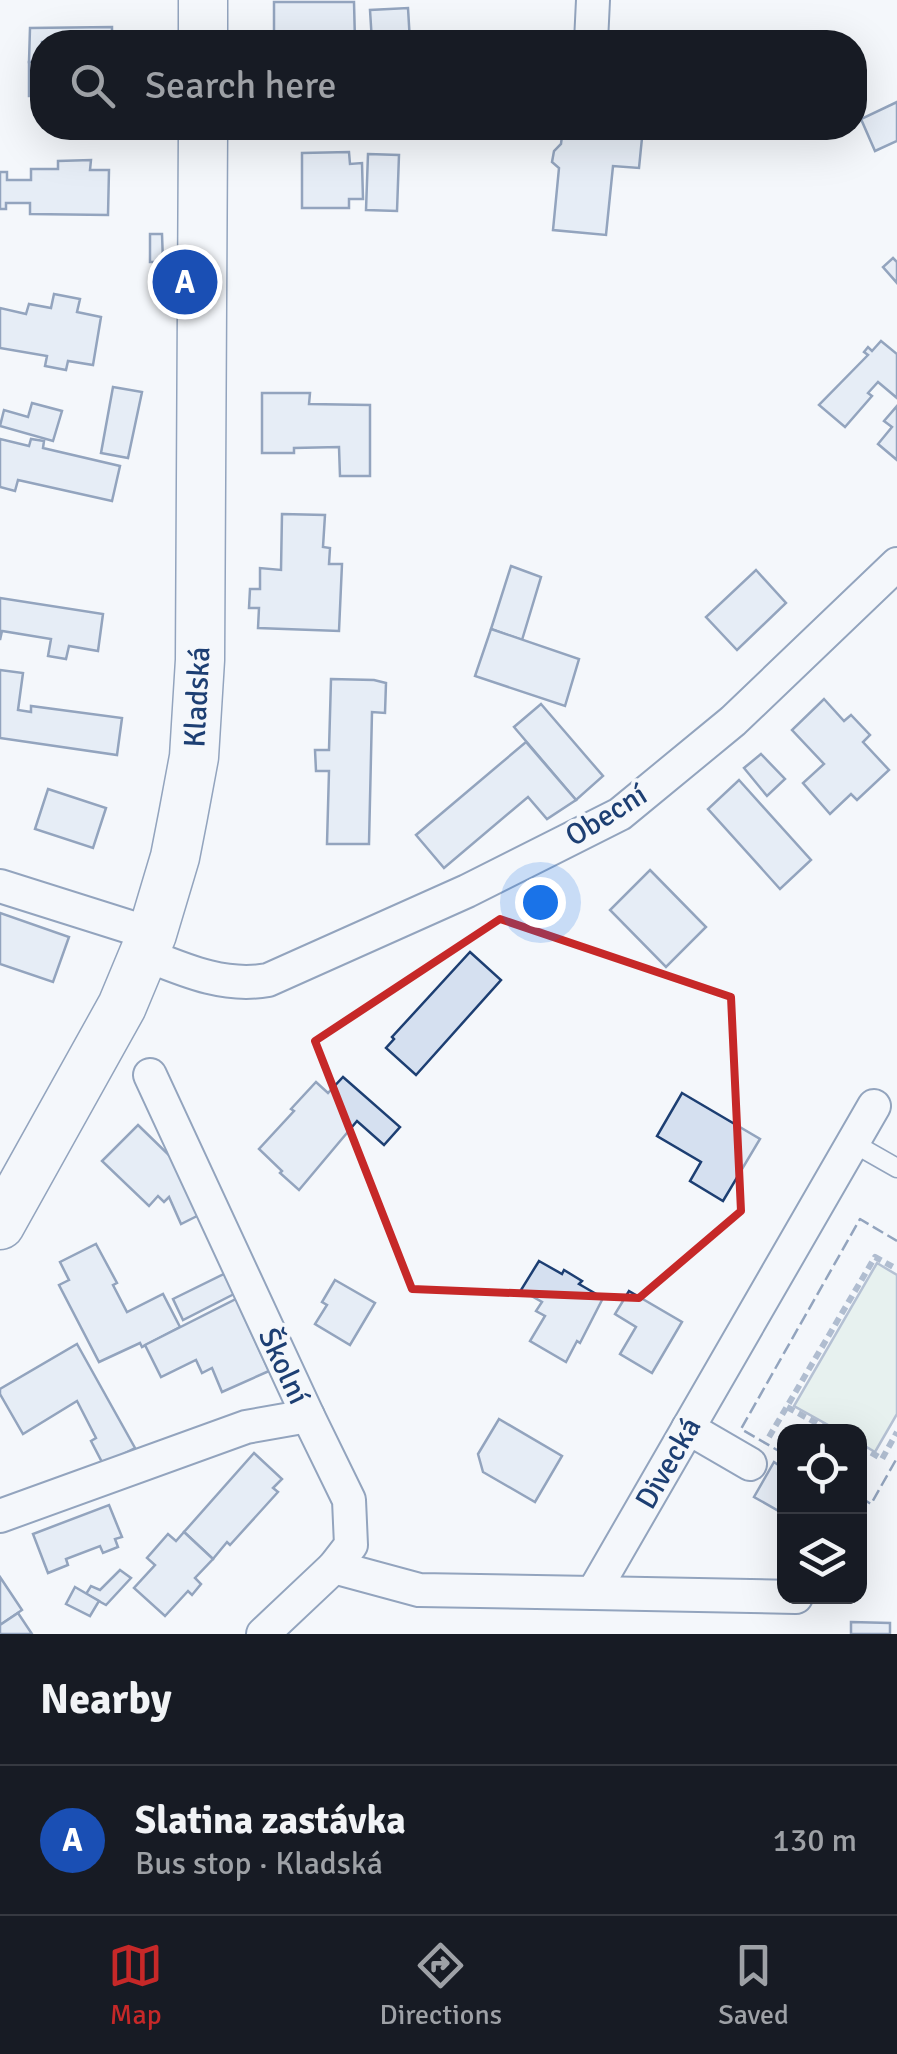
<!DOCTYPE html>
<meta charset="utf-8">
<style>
body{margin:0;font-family:Signika,sans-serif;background:#242831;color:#f1f3f6}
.controls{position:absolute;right:30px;bottom:30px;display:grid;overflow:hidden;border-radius:20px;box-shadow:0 10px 40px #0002}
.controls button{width:90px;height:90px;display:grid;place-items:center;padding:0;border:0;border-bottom:2px solid #363941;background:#171b24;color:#f1f3f6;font:50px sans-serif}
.you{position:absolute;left:540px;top:902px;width:35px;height:35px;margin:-25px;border:8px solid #fff;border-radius:50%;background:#1a73e8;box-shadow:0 0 0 15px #1a73e833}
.badge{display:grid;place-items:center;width:65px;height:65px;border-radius:50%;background:#c62828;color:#fff;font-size:32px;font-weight:700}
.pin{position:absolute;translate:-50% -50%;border:5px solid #fff;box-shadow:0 2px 10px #0006}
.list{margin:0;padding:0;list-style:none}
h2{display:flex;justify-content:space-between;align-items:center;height:130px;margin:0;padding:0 40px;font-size:42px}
h2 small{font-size:32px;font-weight:400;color:#9ea1a6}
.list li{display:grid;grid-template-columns:65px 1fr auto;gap:30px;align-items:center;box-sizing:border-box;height:150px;padding:0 40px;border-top:2px solid #363941}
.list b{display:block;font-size:38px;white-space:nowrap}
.list p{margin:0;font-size:32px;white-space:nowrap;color:#9ea1a6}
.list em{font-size:32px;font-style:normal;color:#9ea1a6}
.icon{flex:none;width:55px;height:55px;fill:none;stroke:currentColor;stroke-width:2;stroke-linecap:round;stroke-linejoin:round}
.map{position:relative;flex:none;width:897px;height:1634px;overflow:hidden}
.search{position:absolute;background:#171b24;box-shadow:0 10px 40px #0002;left:30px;right:30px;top:30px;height:110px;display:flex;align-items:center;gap:25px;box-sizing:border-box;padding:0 35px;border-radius:40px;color:#9ea1a6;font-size:38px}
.sheet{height:280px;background:#171b24}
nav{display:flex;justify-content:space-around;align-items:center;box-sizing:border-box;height:140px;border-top:2px solid #363941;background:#171b24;font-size:28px;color:#9ea1a6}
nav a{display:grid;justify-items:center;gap:5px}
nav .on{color:#c62828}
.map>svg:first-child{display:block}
.green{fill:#d7e8df;stroke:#687fa3;stroke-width:2.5}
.building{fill:#d5e0f0;stroke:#1d3f73;stroke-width:2.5}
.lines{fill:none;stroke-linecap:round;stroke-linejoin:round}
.service-casing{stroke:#1d3f73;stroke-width:21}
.minor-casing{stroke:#1d3f73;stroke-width:36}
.secondary-casing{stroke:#1d3f73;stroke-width:51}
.path{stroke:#5e769c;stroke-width:6;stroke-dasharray:8 5;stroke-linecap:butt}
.service{stroke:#f4f7fb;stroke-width:18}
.minor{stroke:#f4f7fb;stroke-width:32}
.secondary{stroke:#f4f7fb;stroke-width:48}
.fence{stroke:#1d3f73;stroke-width:2.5;stroke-dasharray:12 5;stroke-linecap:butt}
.marked{fill:none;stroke:#c62828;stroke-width:8;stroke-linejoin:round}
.labels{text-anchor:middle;stroke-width:8;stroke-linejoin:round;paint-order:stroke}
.street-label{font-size:30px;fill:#1d3f73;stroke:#f4f7fb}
</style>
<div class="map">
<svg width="897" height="1634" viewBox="0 0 897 1634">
<rect width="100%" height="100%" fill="#f4f7fb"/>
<polygon class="green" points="877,1263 897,1275 897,1414 875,1452 860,1443 860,1432 839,1431 794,1406"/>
<g class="building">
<polygon points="274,2 354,2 355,42 274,42"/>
<polygon points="408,8 410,42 372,42 370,10"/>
<polygon points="112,27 112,42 42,42 42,62 29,62 30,28"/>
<rect x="29" y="62" width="13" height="34"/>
<polygon points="897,102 897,141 875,151 861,119"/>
<polygon points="563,128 643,128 639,168 613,166 606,235 553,230 559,168 552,162 554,151 561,144"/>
<polygon points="349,152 350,164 362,163 363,199 349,199 349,208 302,208 302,153"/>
<polygon points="368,154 399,155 397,211 366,210"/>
<polygon points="91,160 90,170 109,170 108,215 30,214 30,203 6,203 6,209 0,209 0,172 7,172 7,180 31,180 31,169 58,169 58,161"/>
<polygon points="150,234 162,234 163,262 150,262"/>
<polygon points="893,258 897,262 897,283 883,267"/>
<polygon points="54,294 80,299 77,312 101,317 93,365 68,361 66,370 45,366 47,356 0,348 0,308 26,314 29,304 51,308"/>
<polygon points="881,341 897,354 897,398 878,382 868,393 872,396 845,427 819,405 868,355 864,352 868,347 872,351"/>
<polygon points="113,387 142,392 128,458 101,453"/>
<polygon points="262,393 310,393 309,404 370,405 370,476 340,476 339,447 294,448 294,453 262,453"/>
<polygon points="32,403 62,411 53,441 0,426 4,410 28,417"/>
<polygon points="897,406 897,460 878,444 892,427 884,421"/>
<polygon points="0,439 29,446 31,439 44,441 43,448 120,466 112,501 18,480 15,491 0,487"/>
<polygon points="282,514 325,515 323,547 330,548 329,564 342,564 339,631 258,628 259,608 249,608 250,589 260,589 260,568 281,570"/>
<polygon points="511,566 541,577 522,640 491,629"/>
<polygon points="756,570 786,603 737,650 706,617"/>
<polygon points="0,598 103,614 98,651 69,646 66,659 48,656 51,639 2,631 0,640"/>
<polygon points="491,629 579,659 565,706 475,676"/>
<polygon points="0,670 23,673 18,710 31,712 31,706 122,718 117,755 0,738"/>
<polygon points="331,679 374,680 386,683 385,713 372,712 369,844 327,844 329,771 316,771 315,750 329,750"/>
<polygon points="824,699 844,721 851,715 870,735 863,742 889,770 857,800 851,794 830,814 803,783 824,764 792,730"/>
<polygon points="541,704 603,776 576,800 514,727"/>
<polygon points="526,742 576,800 547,819 528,797 444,868 416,835"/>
<polygon points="761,754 785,779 767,796 744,768"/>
<polygon points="739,780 811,860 780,889 708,809"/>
<polygon points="48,789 106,808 93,848 35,829"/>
<polygon points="650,870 706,927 666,967 610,910"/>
<polygon points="0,913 69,937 53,982 0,964"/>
<polygon points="470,952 501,980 416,1075 386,1048 394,1039 392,1037"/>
<polygon points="343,1077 400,1127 384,1145 357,1121 299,1190 280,1173 282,1171 259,1149 294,1111 291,1109 316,1082 328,1093"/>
<polygon points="682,1093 760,1139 723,1201 690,1181 701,1162 657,1136"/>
<polygon points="138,1125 173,1159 199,1215 181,1224 169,1197 164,1202 158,1196 149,1206 102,1161"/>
<polygon points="96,1244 117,1283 113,1285 127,1312 163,1294 180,1327 142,1347 140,1343 99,1362 59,1285 69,1280 60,1262"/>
<polygon points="539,1261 562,1274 564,1270 582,1281 579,1284 603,1298 580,1343 577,1341 566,1362 530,1341 545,1316 536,1311 542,1302 521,1290"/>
<polygon points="224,1274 234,1294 183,1320 173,1299"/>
<polygon points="335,1280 375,1303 350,1345 315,1324 327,1305 322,1302"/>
<polygon points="629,1291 682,1322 652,1373 620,1354 636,1327 615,1314"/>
<polygon points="236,1299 269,1371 222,1392 212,1368 202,1373 196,1360 161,1377 145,1345"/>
<polygon points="77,1344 135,1448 103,1464 91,1441 96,1438 77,1401 23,1434 0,1394 0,1389"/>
<polygon points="499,1419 562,1456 535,1502 483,1472 478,1454"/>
<polygon points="254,1453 282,1479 273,1488 278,1492 230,1545 227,1542 213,1559 184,1532"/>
<polygon points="774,1462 784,1469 784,1514 754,1497"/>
<polygon points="109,1505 122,1537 115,1539 118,1547 103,1553 100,1546 66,1559 68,1565 48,1573 33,1534"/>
<polygon points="184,1532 213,1559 195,1578 201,1584 192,1595 188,1591 165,1616 134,1588 155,1565 147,1558 168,1534 176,1541"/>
<polygon points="120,1570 131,1578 106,1605 86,1594 91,1586 100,1590"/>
<polygon points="0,1577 22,1610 0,1625"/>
<polygon points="75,1587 99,1601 90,1616 66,1604"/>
<polygon points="18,1613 32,1634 0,1634 0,1625"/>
<polygon points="851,1622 890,1623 890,1634 851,1634"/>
</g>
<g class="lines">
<defs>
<polyline id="service" points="853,1143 897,1168"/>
<g id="minor">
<polyline points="591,42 593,0"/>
<polyline points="0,886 152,934"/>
<path d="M 144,954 C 184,970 224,988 268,980 L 467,891 L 620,814 L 733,721 L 897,564"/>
<polyline points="150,1075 308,1416 349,1500 351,1545 334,1567 263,1634"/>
<polyline points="688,1428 750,1464"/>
<polyline points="0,1516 246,1427 308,1416"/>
<polyline points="334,1567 419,1590 593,1593 874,1106"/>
<polyline points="593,1593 796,1597"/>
</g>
<g id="secondary">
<polyline points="203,42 203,0"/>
<polyline points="0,1225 122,1006 152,934 175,857 183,816 194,757 200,660 203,128"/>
</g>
</defs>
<use href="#service" class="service-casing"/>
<use href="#minor" class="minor-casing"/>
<use href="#secondary" class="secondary-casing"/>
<g class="path">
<polyline points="787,1407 833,1432"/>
<polyline points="769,1437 875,1257 897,1269"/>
<polyline points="860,1446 882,1459 897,1432"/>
</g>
<use href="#service" class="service"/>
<use href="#minor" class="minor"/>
<use href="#secondary" class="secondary"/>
<g class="fence">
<polyline points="784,1454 741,1429 860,1219 897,1241"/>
<polyline points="860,1497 871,1504 897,1458"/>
</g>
</g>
<path d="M0 0H897V1634H0ZM 500,919 L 731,997 L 741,1211 L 639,1298 L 412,1289 L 315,1041 Z" fill="#f4f7fb" fill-opacity=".55" fill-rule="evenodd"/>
<path class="marked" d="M 500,919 L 731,997 L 741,1211 L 639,1298 L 412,1289 L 315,1041 Z"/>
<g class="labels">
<g class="street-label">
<text transform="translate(197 697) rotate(-87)" y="10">Kladská</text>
<text transform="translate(606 815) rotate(-32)" y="10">Obecní</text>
<text transform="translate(284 1366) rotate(65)" y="10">Školní</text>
<text transform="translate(668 1463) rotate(-60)" y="10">Divecká</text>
</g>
</g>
</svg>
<div class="controls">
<button><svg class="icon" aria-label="locate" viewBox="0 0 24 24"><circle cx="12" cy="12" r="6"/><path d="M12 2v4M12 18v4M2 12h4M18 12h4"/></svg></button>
<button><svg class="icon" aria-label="layers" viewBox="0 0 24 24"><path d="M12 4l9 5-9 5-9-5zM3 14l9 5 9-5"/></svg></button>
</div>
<div class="you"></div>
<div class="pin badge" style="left:185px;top:282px;background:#1a4fb4">A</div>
<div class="search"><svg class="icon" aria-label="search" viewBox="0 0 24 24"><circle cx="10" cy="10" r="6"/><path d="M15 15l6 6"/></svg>Search here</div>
</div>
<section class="sheet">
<h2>Nearby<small></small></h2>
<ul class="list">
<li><span class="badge" style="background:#1a4fb4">A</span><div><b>Slatina zastávka</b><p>Bus stop · Kladská</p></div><em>130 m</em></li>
</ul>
</section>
<nav>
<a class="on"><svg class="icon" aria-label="map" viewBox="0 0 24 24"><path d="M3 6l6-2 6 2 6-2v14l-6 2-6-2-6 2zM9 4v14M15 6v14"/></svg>Map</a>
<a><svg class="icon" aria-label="directions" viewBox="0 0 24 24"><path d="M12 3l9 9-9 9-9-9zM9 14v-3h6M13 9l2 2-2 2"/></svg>Directions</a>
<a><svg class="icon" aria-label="saved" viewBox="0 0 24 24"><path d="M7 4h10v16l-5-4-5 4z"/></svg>Saved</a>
</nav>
